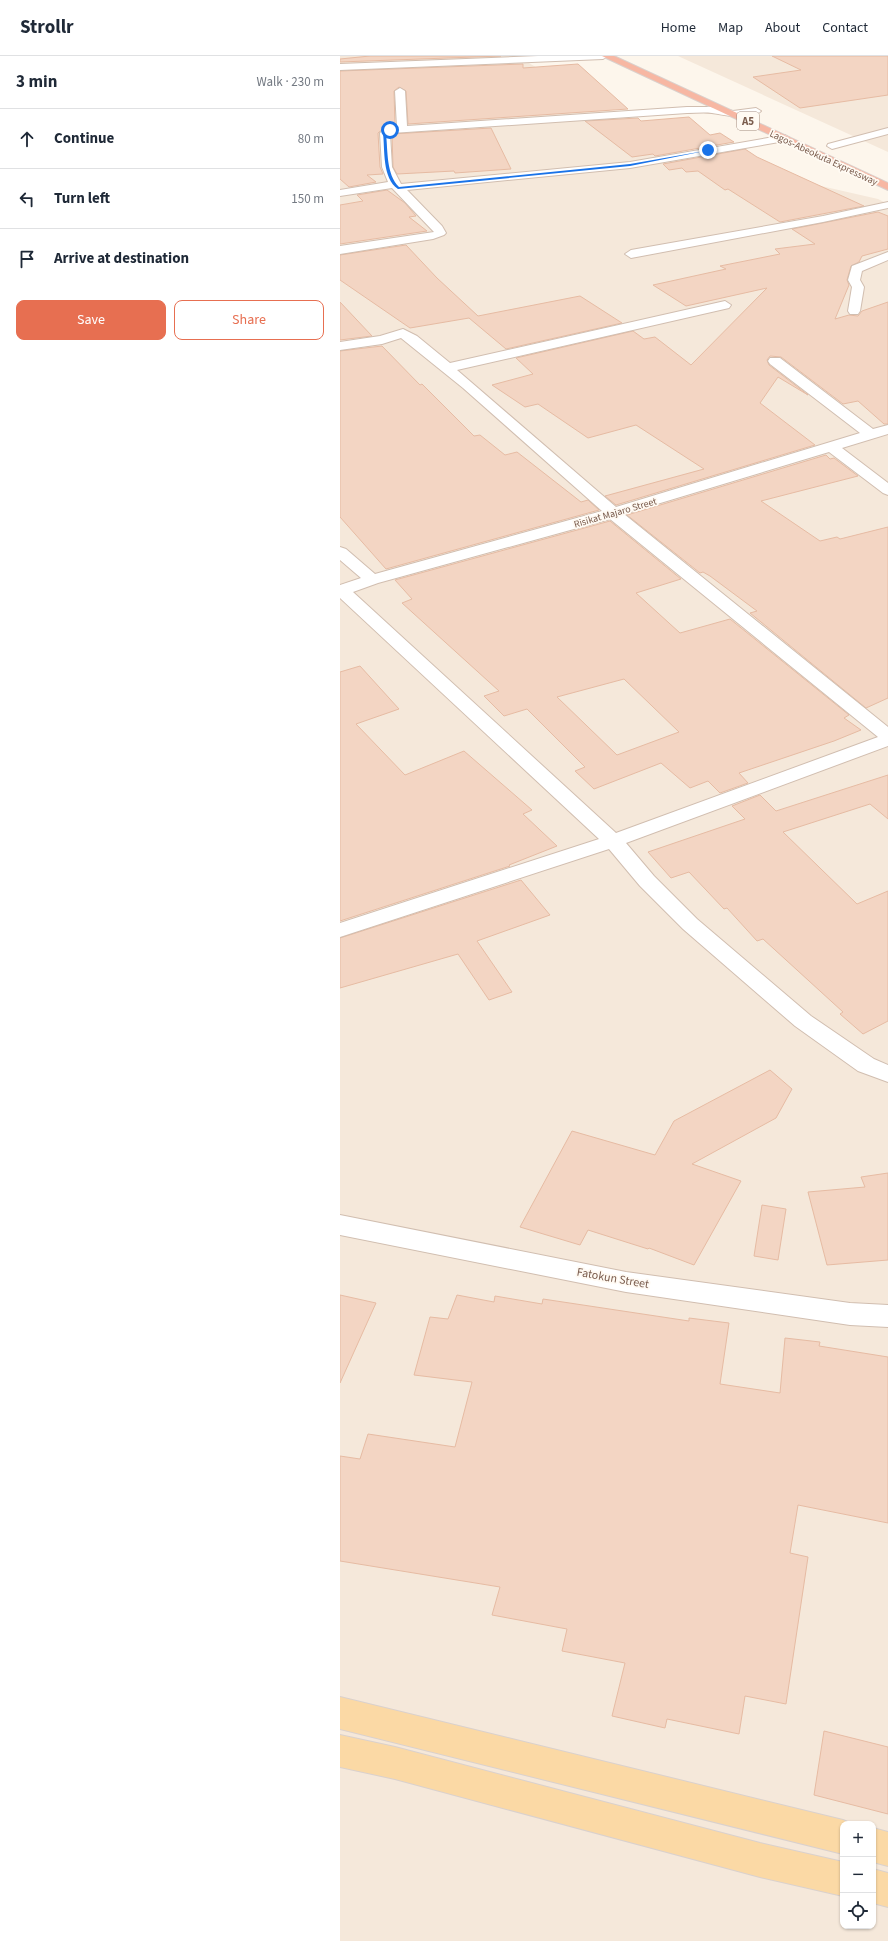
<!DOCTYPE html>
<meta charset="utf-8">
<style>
body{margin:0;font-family:"Source Sans 3",sans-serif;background:#f2f2f3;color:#1f2937}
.controls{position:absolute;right:12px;bottom:12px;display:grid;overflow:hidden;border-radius:8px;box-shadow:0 1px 3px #0004}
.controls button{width:36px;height:36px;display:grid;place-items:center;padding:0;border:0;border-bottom:1px solid #e0e1e3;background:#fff;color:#1f2937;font:20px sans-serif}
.stop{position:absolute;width:12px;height:12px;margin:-9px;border:3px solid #1a73e8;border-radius:50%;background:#fff}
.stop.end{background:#1a73e8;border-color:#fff;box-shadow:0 1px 4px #0008}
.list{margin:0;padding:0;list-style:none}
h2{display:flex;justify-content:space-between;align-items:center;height:52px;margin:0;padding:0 16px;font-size:17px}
h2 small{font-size:13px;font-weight:400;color:#747a83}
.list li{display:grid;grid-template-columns:26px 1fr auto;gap:12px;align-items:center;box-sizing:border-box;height:60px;padding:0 16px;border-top:1px solid #e0e1e3}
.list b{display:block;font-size:15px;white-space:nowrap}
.list em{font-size:13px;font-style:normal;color:#747a83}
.actions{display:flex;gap:8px;padding:12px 16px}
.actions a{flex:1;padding:9px 0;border:1px solid #e76f51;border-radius:8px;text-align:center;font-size:14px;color:#e76f51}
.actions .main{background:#e76f51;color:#fff}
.icon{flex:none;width:22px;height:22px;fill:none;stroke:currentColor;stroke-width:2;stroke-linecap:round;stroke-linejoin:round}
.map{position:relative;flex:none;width:548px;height:1885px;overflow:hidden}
header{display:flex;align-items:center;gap:24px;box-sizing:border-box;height:56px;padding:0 20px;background:#fff;border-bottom:1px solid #e0e1e3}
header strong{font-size:19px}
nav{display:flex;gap:22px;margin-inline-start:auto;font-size:14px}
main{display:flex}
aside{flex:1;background:#fff}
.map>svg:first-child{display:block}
.residential{fill:#f5e8da;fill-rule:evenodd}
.building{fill:#f3d5c3;stroke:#e6bba3;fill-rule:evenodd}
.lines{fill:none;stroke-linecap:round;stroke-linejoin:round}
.street-casing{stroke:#d1beb0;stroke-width:2}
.primary-casing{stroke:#dad1cd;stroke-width:2}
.highway-casing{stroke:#dad1cd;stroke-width:2}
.street{fill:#fff;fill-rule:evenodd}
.primary{fill:#fbd9a5;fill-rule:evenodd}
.highway{fill:#f7b7a3;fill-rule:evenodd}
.route{fill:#1a73e8}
.labels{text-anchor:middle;stroke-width:3.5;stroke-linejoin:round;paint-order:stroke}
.far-street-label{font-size:10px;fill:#7a5c4d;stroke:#fffaf3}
.shield{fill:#fffaf3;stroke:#a28b7f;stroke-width:1}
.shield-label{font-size:11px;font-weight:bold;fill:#7a5c4d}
.street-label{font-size:12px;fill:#7a5c4d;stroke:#fffaf3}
</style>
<header>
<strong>Strollr</strong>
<nav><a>Home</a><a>Map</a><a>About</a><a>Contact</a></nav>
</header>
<main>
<aside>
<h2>3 min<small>Walk · 230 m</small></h2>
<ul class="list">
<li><svg class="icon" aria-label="ahead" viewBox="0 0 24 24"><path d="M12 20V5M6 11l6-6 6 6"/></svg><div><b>Continue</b></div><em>80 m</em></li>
<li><svg class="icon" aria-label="left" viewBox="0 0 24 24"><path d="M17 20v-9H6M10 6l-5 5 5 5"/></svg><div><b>Turn left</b></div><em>150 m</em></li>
<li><svg class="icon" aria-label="arrive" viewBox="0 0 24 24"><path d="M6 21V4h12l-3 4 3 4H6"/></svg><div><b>Arrive at destination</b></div></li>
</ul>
<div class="actions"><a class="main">Save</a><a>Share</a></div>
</aside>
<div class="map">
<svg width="548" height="1885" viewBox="0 0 548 1885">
<rect width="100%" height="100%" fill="#fdf6ec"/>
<g class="residential">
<path d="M 0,0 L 177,0 L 345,99 L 538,143 L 548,148 L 548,1885 L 0,1885 ZM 503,1768 L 533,1768 L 533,1870 L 503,1870 Z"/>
<polygon points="338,0 548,0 548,96"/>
</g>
<g class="building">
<polygon points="30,0 161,0 0,6 0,3"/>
<polygon points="432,0 548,0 548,39 460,52 413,21 461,14"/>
<polygon points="183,8 183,12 238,8 288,53 68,68 66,35 59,31 54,35 55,70 45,71 38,77 40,111 43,118 27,119 36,126 9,131 0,123 0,15"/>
<polygon points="349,61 370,79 380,77 394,86 315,100 313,98 292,101 245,65 298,62 301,65"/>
<polygon points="151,72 171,113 115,117 114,115 57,118 53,111 52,78"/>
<polygon points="405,93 417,101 524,150 440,166 388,133 385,134 358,115 346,116 342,112 329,114 323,108"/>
<polygon points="47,134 65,147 76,160 69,161 87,175 0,188 0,149 23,145 17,139"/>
<polygon points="538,156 548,160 548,193 522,200 519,206 511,210 507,224 509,229 495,263 509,259 518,260 522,255 548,246 548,368 544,368 518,345 503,348 441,301 430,300 427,304 429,309 468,339 438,321 420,347 475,389 276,449 265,440 364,413 296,369 248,382 198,348 185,351 152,329 193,318 176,302 293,275 304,283 315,281 351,309 427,232 346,250 313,229 386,213 380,210 440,198 435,193 475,188 452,173"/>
<polygon points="66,189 97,222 138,260 240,240 282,267 166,293 129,262 70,272 0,224 0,199"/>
<polygon points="0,246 32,280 0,284"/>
<polygon points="42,290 80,329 82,328 134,380 140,379 165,399 177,396 241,446 248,444 259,454 46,513 0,461 0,295"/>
<polygon points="486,399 490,403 494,402 518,420 421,445 480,485 497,481 500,483 548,471 548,642 526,652 410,557 417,555 370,520 363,516 360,517 287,459"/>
<path d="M 270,465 L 341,523 L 296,537 L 340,577 L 390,563 L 509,659 L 504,662 L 521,674 L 494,685 L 399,717 L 408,727 L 380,737 L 368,725 L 350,732 L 321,707 L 254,733 L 235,715 L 245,711 L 187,653 L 164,660 L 144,640 L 159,635 L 62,547 L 72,543 L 55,524 ZM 284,623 L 339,676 L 277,699 L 217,641 Z"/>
<polygon points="20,610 59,653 16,668 65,719 124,695 192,754 183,758 217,790 169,809 170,810 0,865 0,616"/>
<polygon points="548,719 548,763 530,748 443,776 517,848 548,835 548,965 523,978 500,958 503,956 423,883 417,885 387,852 384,853 349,816 331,822 308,796 405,763 392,750 420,739 436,755"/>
<polygon points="181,824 210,859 137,885 172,936 149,944 118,898 0,932 0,882"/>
<polygon points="430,1014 452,1033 436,1062 352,1108 401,1125 354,1209 309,1192 308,1193 248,1174 240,1189 180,1171 232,1075 315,1099 334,1065"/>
<polygon points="548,1117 548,1204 487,1209 468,1136 525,1131 521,1121"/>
<polygon points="422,1149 446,1153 438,1204 414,1200"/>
<polygon points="0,1239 36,1247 0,1327"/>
<polygon points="117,1239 154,1246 155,1240 202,1248 203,1243 349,1265 349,1262 389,1267 380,1328 440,1337 445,1282 480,1286 479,1290 548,1301 548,1467 458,1449 450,1497 468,1501 446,1648 405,1640 399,1678 327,1663 325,1672 272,1660 285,1607 222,1595 227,1573 152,1559 160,1531 0,1505 0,1400 20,1403 28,1378 115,1391 132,1326 74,1319 90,1261 108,1263"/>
<polygon points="484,1675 548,1691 548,1758 474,1739"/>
</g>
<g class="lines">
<defs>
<g id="street">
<polygon points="198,0 268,0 263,3 0,14 0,8"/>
<path d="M 60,32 L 65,35 L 67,70 L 347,51 L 371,51 L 393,55 L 416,52 L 421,55 C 412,65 384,59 372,57 C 364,56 355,57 347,57 L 52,77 L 50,78 L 52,111 L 61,128 L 290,106 L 445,79 L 450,82 L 445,85 L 290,112 L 67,134 L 102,170 L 106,177 L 104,179 L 93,183 L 0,198 L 0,190 L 94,176 L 52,132 L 0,140 L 0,134 L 48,126 L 42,111 L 40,77 L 46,72 L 57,71 L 55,35 Z"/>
<polygon points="548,72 548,78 492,93 487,90 488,88"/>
<polygon points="548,146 548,152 483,166 291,202 285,198 291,194 483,160"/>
<polygon points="548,196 548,204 522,215 520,224 524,231 520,255 518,258 510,258 508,255 512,231 508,224 512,210"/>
<path d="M 385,245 L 391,249 L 389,252 L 117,314 L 276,451 L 520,377 L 430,308 L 428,305 L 430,302 L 440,302 L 533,373 L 548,369 L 548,378 L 502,392 L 548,427 L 548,439 L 543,437 L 489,396 L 284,458 L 548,671 L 548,690 L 286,787 L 314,820 L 357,863 L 471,960 L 534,1003 L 548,1009 L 548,1026 L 518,1015 L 455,970 L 343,873 L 300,830 L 269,793 L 0,881 L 0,867 L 259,783 L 0,542 L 0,529 L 21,522 L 0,504 L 0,491 L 6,493 L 35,518 L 262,455 L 123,332 L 61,282 L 42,288 L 0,294 L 0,286 L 40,280 L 63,273 L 77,280 L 110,307 ZM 270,463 L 538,681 L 276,777 L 13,536 L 38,527 Z"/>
<polygon points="0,1159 286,1216 510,1247 548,1249 548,1271 510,1269 286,1236 0,1179"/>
</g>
<g id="primary">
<polygon points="0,1641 503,1764 512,1768 503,1768 503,1798 0,1673"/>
<polygon points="0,1679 55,1691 420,1787 503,1806 503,1840 420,1821 55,1723 0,1711"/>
<polygon points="533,1772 548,1776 548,1810 533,1806"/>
<polygon points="533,1813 548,1817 548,1851 533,1847"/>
</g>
<polygon id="highway" points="262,0 274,0 548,127 548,134"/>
</defs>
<use href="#street" class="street-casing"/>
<use href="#primary" class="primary-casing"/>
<use href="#highway" class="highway-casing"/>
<use href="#street" class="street"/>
<use href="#primary" class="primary"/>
<use href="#highway" class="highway"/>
</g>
<path class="route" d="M 49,74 L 52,74 L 46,78 C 48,95 46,118 59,131 L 290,108 L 370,94 L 290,110 L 58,133 C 42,122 45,94 43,77 Z"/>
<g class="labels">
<g class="far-street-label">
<text transform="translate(484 101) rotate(25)" y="4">Lagos-Abeokuta Expressway</text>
<text transform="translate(275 456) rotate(-16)" y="4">Risikat Majaro Street</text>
</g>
<rect class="shield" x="397" y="56" width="22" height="18" rx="3"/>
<g class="shield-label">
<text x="408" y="69">A5</text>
</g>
<g class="street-label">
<text transform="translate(273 1222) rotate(10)" y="4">Fatokun Street</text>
</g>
</g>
</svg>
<div class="controls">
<button>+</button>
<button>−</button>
<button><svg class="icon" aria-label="locate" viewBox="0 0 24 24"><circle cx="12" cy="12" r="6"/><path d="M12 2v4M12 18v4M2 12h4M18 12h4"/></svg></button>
</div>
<div class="stop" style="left:50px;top:74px"></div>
<div class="stop end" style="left:368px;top:94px"></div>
</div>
</main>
